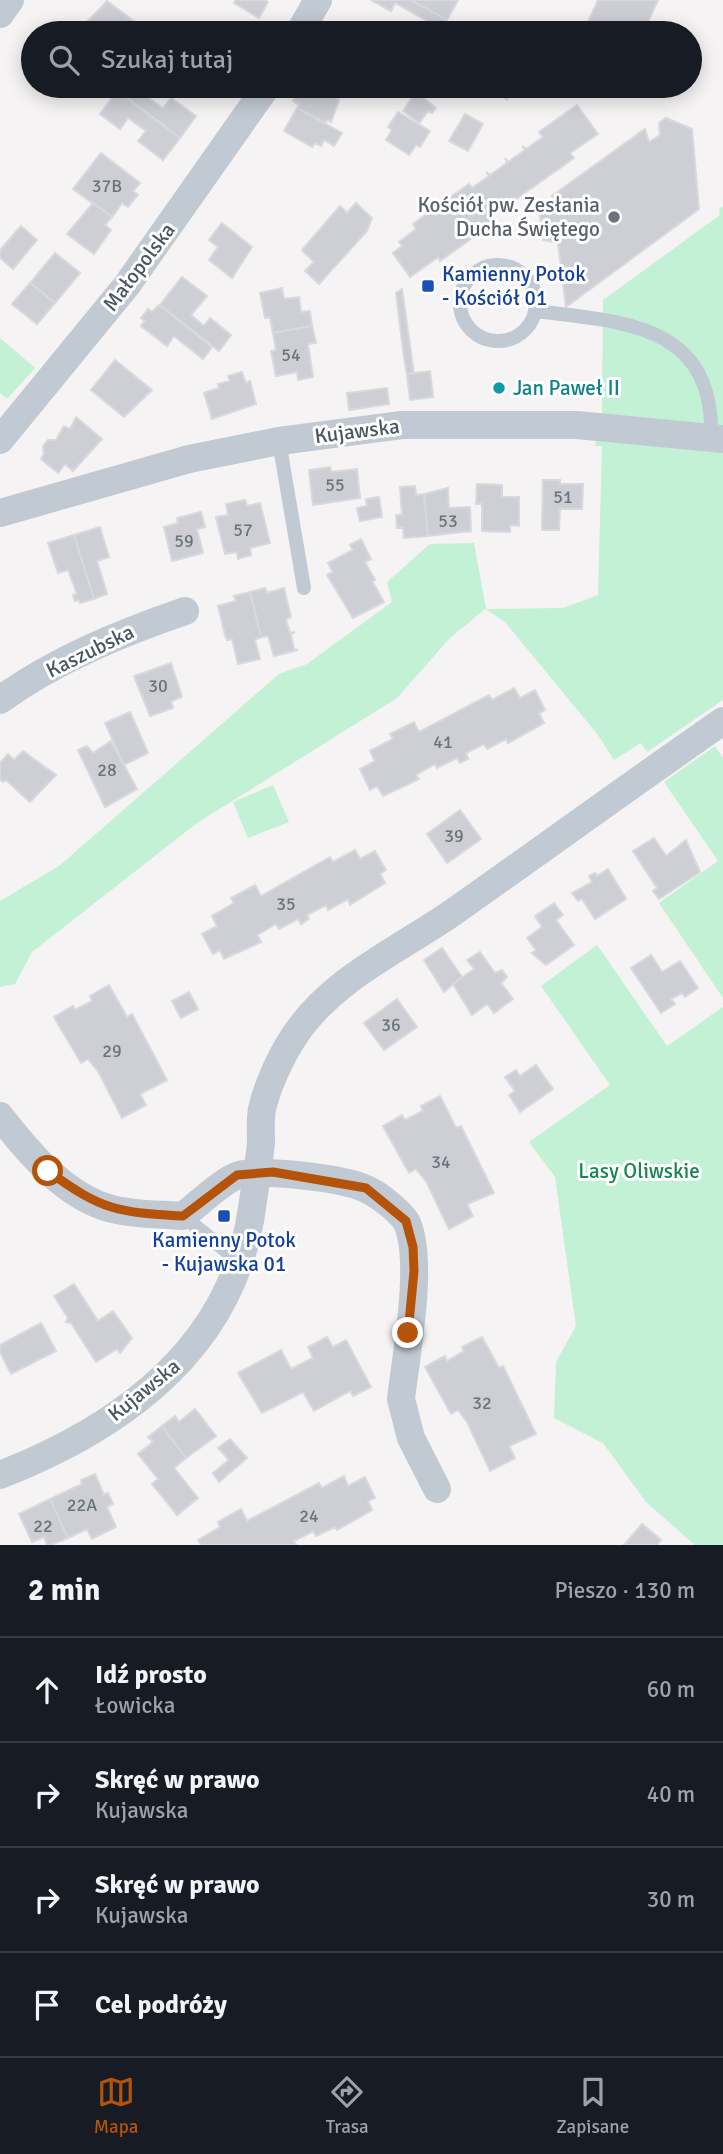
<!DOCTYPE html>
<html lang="pl">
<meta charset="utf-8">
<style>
body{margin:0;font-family:Signika,sans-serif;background:#242831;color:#f1f3f6}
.stop{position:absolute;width:21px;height:21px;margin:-16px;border:5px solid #b45309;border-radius:50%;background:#fff}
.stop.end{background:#b45309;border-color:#fff;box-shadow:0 2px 7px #0008}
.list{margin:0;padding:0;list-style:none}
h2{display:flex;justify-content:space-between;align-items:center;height:91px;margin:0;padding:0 28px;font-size:30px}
h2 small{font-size:23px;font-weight:400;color:#9ea1a6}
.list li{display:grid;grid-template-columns:46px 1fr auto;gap:21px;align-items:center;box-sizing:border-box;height:105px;padding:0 28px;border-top:2px solid #363941}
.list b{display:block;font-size:26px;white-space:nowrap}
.list p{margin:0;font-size:23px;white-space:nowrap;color:#9ea1a6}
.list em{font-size:23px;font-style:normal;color:#9ea1a6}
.icon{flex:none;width:38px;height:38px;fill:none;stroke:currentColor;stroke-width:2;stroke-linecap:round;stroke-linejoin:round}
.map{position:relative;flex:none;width:723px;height:1545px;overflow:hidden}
.search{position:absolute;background:#171b24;box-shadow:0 4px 18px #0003;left:21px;right:21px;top:21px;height:77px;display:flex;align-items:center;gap:18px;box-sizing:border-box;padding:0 24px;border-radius:38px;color:#9ea1a6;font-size:26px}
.sheet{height:511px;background:#171b24}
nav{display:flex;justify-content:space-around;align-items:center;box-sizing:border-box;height:98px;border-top:2px solid #363941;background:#171b24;font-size:19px;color:#9ea1a6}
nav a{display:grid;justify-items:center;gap:4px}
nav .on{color:#b45309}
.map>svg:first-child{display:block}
.green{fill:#c3f1d5}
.building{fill:#cdcfd5;stroke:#d7d9de;stroke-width:2}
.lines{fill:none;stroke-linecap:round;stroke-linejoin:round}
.service{stroke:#c1cad2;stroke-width:14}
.minor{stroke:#c1cad2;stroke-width:28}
.route{stroke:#b45309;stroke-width:9}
.worship-dot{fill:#6b7280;stroke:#fff;stroke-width:2.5}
.transit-dot{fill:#1a4fb4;stroke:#fff;stroke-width:2.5}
.culture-dot{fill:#0f9aa8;stroke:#fff;stroke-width:2.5}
.labels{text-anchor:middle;stroke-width:6;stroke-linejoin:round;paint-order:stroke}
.number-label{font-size:18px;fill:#6b747e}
.worship-label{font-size:21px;fill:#5b616d;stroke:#fff;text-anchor:end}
.street-label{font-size:21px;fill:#4a5661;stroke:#fff}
.transit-label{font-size:21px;fill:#164399;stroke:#fff;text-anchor:start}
.culture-label{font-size:21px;fill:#0d838f;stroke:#fff;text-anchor:start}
.park-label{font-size:21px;fill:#17864f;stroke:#fff}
</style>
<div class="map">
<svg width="723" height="1545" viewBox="0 0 723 1545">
<rect width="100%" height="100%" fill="#f5f3f3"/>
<g class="green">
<polygon points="723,206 723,700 647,752 641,743 614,760 598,735 505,622 485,609 449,639 397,698 197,823 32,952 15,984 0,987 0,901 59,866 279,674 307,664 392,602 387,582 430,544 474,543 486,609 563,608 598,595 602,446 595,446 602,414 603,300 720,215 719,209"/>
<polygon points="0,338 35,368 7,399 0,393"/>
<polygon points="715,746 723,758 723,998 659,903 718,861 664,782"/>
<polygon points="273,785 289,822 248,838 233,802"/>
<polygon points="597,945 667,1046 723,1007 723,1545 695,1545 646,1502 603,1443 554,1418 556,1362 576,1326 555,1177 529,1142 610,1085 541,986"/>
</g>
<g class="building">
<polygon points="236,0 264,0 268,2 259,18 234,3"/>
<polygon points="371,0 411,0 446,19 437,33 420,33 427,21 395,3 391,11"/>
<polygon points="411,0 458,0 447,20"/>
<polygon points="598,0 658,0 643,33 583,33"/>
<polygon points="107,1 135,22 127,33 83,33 88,26 85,24"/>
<polygon points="131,86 163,108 171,98 196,116 180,138 124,95"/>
<polygon points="311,86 334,86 330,94 339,100 331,122 327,120 325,123 297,108 299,105 293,101 298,93 304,96"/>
<polygon points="488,86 523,86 519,92 512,89 507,99 487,88"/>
<polygon points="117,91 180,138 163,160 138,141 146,131 128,118 120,129 100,114"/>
<polygon points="416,92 436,108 432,113 428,111 419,123 403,111"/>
<polygon points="577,105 598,134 570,153 574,158 492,216 496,221 440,261 438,257 410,277 393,253 402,246 399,242 416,229 413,224 469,184 472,188 489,176 486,172 490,175 507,163 505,158 508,162 525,150 522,146 526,149 543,137 539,132"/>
<polygon points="297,108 342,133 334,146 324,140 321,146 315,143 312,147 284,131"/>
<polygon points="398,112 430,131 420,147 416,145 409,155 386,140 392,130 388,127"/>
<polygon points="465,114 483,124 468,151 449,141"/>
<polygon points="666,118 692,129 699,209 566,307 558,243 543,240 539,208 554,202 552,196 645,129 649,142 660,135 659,123"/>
<polygon points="101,153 140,183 133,191 138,195 128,207 122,203 112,217 73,189"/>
<polygon points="93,203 112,217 105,225 111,230 94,254 67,234"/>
<polygon points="356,203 372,218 367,231 319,284 305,271 314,262 302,250 340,206 347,213"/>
<polygon points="222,223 252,247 232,278 209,260 218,247 209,240"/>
<polygon points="21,226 37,240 13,269 0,258 0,250"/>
<polygon points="55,253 80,273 55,303 30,283"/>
<polygon points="182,277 207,296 191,315 204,326 210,318 231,335 219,351 160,305"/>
<polygon points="30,283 55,303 37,324 12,304"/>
<polygon points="282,288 284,299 299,297 301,312 310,311 312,326 273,333 270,317 265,318 260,293"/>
<polygon points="402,289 414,374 407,374 404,358 396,293"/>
<polygon points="159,305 212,347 203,359 174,336 167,346 141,326 145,321 141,318 148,309 152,312"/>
<polygon points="312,326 316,343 308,344 313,377 298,380 297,372 276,376 271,351 276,350 273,333"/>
<polygon points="115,360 152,390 124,417 91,390"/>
<polygon points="430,371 433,397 410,400 407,374"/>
<polygon points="242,372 246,383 250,381 256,404 212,419 204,393 219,388 218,384 230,381 228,376"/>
<polygon points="387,388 389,404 349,410 347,393"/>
<polygon points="76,417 102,439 73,471 65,464 58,473 41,459 44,454 43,446 48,440 56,440 64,426 70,429"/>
<polygon points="330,467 331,472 357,469 360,498 313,505 309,470"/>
<polygon points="543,480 560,480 560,484 583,484 582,509 560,509 559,530 542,530"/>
<polygon points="477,484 502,485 502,497 519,497 519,526 510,525 510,532 482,531 482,504 476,504"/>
<polygon points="415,486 416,495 424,494 428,536 404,538 403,528 397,528 396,515 402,515 400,487"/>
<polygon points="448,488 449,508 470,507 471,531 428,536 424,494"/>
<polygon points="379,497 382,517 360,521 357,508 367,506 366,499"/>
<polygon points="245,500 247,506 260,503 270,543 250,548 251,555 238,559 237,552 225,554 216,517 228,515 226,504"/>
<polygon points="201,512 205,527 197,529 203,553 172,561 164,527 178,523 177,518"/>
<polygon points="100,527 109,557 97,561 107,594 94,599 74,535"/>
<polygon points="74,535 94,599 80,603 79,600 75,601 73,595 77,594 68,570 58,573 48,543"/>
<polygon points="361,539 371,559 365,562 375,580 372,581 384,602 353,618 327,575 333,572 328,563 353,550 350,545"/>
<polygon points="265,588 267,593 284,588 291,617 286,619 290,633 295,632 291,634 294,649 298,650 274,656 268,636 261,637 250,592"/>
<polygon points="250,592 261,637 255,640 260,659 238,664 232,639 227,640 225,635 218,606 236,601 234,596"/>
<polygon points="171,663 182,697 171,701 173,708 150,716 134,676"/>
<polygon points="514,688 520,698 535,690 545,710 539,713 544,723 508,743 506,739 487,749 484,744 466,753 468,759 460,763 457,758 437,768 435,764 416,775 419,779 383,796 377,786 370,790 360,769 375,761 370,751 393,739 390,734 414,722 419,732 489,695 492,700"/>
<polygon points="130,712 148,753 124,765 105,723"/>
<polygon points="111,741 137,789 105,807 78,750 87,746 93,753"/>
<polygon points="23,751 56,775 30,802 6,780 3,782 0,779 0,763 8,754 14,760"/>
<polygon points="460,810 481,839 447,863 427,834"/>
<polygon points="654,838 666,856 686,840 700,872 659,899 653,891 657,888 633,851"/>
<polygon points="355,850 360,859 375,851 386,870 380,874 385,883 350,905 348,899 328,910 326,905 307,915 309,919 301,924 298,919 279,929 276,924 257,935 261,942 224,959 220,950 213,954 202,934 217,926 212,916 234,903 231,898 255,885 261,896 330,857 333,862"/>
<polygon points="608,869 626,899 595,919 582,899 578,901 572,893 592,882 589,876 595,873 597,876"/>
<polygon points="554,903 563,915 556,920 574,945 546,965 532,953 536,950 527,938 542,927 535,916"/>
<polygon points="442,948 462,977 444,992 424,960"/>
<polygon points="480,952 495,973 502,970 507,977 501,983 513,999 494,1013 487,1004 472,1015 453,984 474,969 467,960"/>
<polygon points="651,955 662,972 680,961 698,988 685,997 682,993 671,999 675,1004 661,1013 631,968"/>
<polygon points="109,985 127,1017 132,1014 167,1080 140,1094 146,1105 122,1118 98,1071 88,1059 81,1063 54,1017 73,1006 75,1010 92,1001 90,996"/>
<polygon points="189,992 198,1009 181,1018 172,1001"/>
<polygon points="397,999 417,1027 384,1050 364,1023"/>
<polygon points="536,1065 553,1089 520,1112 509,1095 515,1091 505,1077 516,1070 520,1076"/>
<polygon points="440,1096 456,1128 461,1126 494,1193 467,1204 473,1216 449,1229 426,1181 416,1169 409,1173 383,1126 402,1115 405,1120 423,1111 421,1106"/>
<polygon points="74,1284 98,1321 113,1311 132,1338 120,1353 117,1349 96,1362 71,1323 66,1322 68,1318 54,1296"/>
<polygon points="41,1323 56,1351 11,1374 0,1352 0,1345"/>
<polygon points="327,1337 333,1347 346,1340 371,1387 353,1396 350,1391 314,1411 303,1392 262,1413 238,1373 281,1350 291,1369 313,1358 308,1347"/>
<polygon points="482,1337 499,1368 503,1366 536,1434 509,1446 515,1458 490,1471 467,1422 458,1410 451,1414 425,1367 445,1356 447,1361 464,1351 462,1347"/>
<polygon points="195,1409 216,1436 186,1458 162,1426 175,1416 179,1422"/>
<polygon points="162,1426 186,1458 174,1468 198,1498 177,1515 152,1484 158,1479 138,1454 153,1442 148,1437"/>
<polygon points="230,1439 247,1458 219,1482 213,1473 229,1460 218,1448"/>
<polygon points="95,1474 104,1495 108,1493 113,1504 107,1507 116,1527 92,1539 87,1529 68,1538 50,1499 82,1484 81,1480"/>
<polygon points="344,1476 348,1486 365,1477 375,1498 368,1501 372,1510 337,1530 335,1527 316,1536 313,1531 294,1541 296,1545 201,1545 198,1540 220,1527 218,1522 241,1509 247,1521 319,1483 322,1488"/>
<polygon points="50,1499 68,1538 51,1545 47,1545 44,1537 32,1542 19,1514"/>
<polygon points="642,1524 661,1540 657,1545 624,1545"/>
</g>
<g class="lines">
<g class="service">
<circle cx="498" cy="303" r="38"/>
<path d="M 536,311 C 624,322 715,324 711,438"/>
<polyline points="279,441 304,588"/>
<polyline points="183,1216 241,1263"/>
</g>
<g class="minor">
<polyline points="0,14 10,0"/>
<polyline points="299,33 318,0"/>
<polyline points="0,440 127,285 267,86"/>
<polyline points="0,513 189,459 279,441 402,425 577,425 723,439"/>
<path d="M 0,700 C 55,660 121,633 185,611"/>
<path d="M 0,1116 C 28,1152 65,1197 112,1209 C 135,1215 159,1214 183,1216 C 196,1206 224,1179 239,1175 C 263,1169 344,1178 366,1189 C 378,1194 401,1212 407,1223 C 424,1262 406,1355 401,1399 L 411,1438 L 437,1489"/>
<path d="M 0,1475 C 123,1427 233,1347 252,1208 C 255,1186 259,1164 261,1142 C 261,1132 260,1120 262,1109 C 267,1087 280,1058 293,1038 C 330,980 397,951 452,913 C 543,849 632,784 723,721"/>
</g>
</g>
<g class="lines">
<path class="route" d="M 48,1171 C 103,1211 117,1212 183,1216 L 237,1175 L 273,1172 L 366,1188 L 406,1221 L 413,1247 L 414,1271 L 408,1333"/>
</g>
<circle class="worship-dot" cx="614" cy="217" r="7"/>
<g class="transit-dot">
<rect x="421" y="279" width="14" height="14" rx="3.5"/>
<rect x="217" y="1209" width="14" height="14" rx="3.5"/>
</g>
<circle class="culture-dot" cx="499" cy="388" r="7"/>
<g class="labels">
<g class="number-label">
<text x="107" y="192">37B</text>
<text x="291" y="361">54</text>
<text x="335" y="491">55</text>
<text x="563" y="503">51</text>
<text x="448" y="527">53</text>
<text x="243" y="536">57</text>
<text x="184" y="547">59</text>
<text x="158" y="692">30</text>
<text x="443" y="748">41</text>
<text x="107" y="776">28</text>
<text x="454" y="842">39</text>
<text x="286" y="910">35</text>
<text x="391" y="1031">36</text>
<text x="112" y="1057">29</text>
<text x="441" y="1168">34</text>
<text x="482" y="1409">32</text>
<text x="82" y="1511">22A</text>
<text x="309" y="1522">24</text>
<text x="43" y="1532">22</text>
</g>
<g class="worship-label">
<text x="600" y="212">Kościół pw. Zesłania<tspan x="600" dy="24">Ducha Świętego</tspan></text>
</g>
<g class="street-label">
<text transform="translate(139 267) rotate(-53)" y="7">Małopolska</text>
<text transform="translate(357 431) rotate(-7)" y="7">Kujawska</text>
<text transform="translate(90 651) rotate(-26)" y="7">Kaszubska</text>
<text transform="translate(144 1390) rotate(-39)" y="7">Kujawska</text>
</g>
<g class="transit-label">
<text x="442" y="281">Kamienny Potok<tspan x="442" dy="24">- Kościół 01</tspan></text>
<text x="224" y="1247" text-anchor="middle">Kamienny Potok<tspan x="224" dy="24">- Kujawska 01</tspan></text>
</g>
<g class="culture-label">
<text x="513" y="395">Jan Paweł II</text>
</g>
<g class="park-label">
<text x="639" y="1178">Lasy Oliwskie</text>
</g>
</g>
</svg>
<div class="stop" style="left:48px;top:1171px"></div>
<div class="stop end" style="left:408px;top:1333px"></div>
<div class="search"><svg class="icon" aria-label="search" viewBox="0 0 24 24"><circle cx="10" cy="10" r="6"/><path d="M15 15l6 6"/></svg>Szukaj tutaj</div>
</div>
<section class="sheet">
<h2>2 min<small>Pieszo · 130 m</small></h2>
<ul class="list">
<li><svg class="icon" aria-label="ahead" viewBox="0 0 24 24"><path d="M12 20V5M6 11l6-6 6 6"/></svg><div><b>Idź prosto</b><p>Łowicka</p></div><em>60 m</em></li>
<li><svg class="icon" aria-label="right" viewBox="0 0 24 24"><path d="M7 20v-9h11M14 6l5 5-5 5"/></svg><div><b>Skręć w prawo</b><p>Kujawska</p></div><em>40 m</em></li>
<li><svg class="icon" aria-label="right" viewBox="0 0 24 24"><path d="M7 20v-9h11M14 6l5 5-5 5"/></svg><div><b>Skręć w prawo</b><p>Kujawska</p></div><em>30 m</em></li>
<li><svg class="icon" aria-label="arrive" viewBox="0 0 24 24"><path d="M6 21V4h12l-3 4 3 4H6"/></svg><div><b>Cel podróży</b></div></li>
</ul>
</section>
<nav>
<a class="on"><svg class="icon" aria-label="map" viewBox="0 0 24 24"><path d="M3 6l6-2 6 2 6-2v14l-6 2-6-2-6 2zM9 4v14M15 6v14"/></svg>Mapa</a>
<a><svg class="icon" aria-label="directions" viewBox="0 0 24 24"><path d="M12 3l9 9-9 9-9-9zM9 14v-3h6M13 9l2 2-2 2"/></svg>Trasa</a>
<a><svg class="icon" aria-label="saved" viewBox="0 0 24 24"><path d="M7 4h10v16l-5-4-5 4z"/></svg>Zapisane</a>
</nav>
